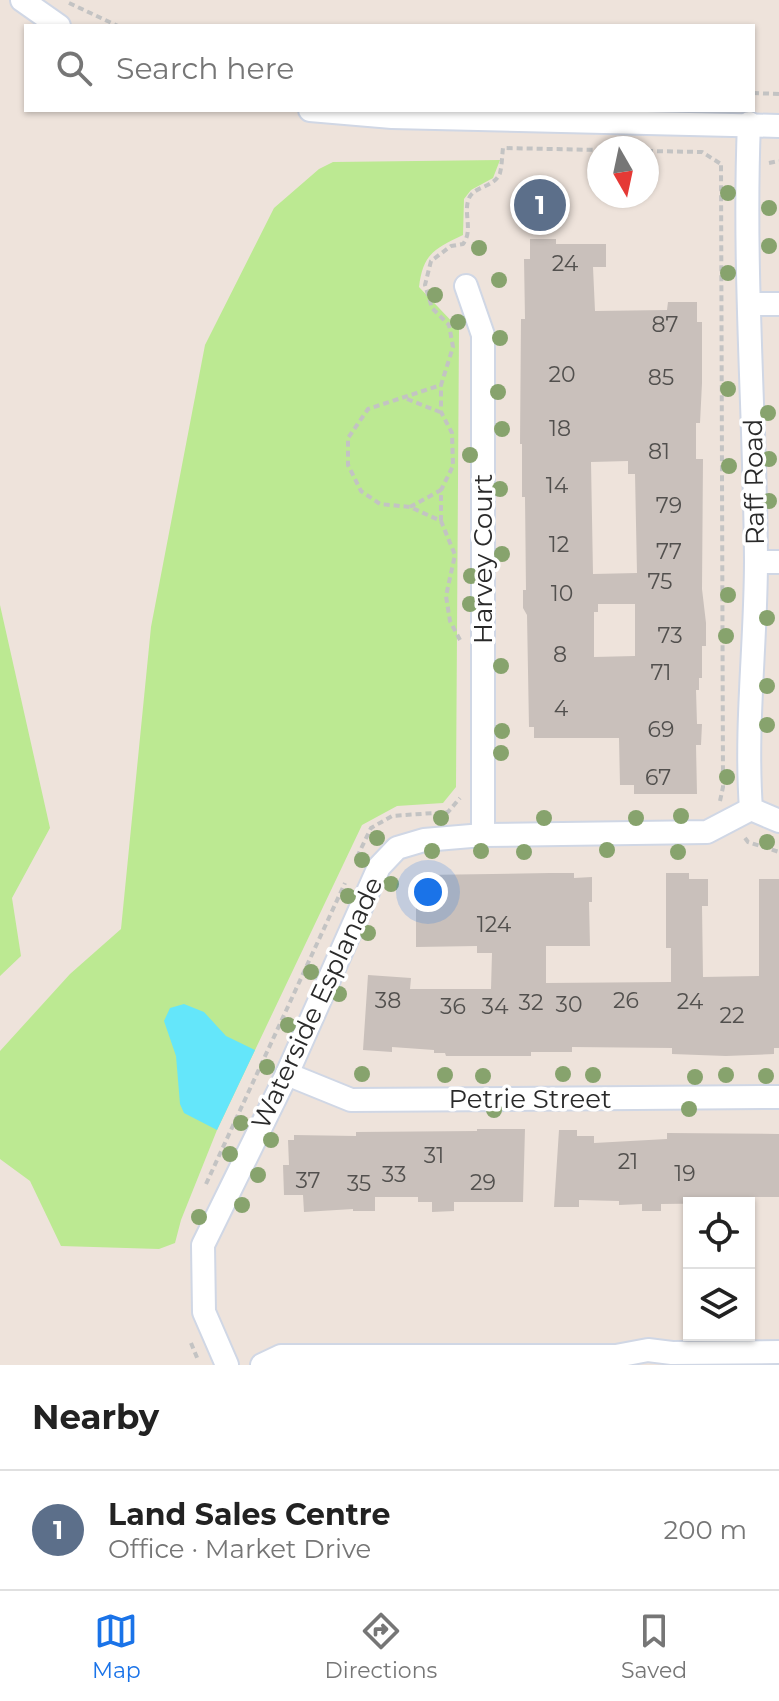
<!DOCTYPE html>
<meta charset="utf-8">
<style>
body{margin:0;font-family:Montserrat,sans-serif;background:#f6f6f6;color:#222}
.controls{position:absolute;right:24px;bottom:24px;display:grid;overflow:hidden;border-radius:0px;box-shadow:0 2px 6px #0004}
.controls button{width:72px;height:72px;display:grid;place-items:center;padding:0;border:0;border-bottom:2px solid #e0e0e0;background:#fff;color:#222;font:40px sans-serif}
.compass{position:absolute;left:587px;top:136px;width:72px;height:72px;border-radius:50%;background:#fff;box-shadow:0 2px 6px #0004;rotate:171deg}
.you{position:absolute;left:428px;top:892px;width:28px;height:28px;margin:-20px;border:6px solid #fff;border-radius:50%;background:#1a73e8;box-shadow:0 0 0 12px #1a73e833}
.badge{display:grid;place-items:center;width:52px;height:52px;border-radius:50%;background:#1a73e8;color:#fff;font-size:26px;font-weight:700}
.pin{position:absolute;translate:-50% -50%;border:4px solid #fff;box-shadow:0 2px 8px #0006}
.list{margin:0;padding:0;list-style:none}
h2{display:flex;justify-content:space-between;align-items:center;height:104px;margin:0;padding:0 32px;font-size:34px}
h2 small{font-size:26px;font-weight:400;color:#767676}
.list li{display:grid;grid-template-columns:52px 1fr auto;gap:24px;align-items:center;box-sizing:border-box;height:120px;padding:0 32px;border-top:2px solid #e0e0e0}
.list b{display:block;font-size:30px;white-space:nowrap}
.list p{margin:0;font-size:26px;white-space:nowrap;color:#767676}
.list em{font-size:26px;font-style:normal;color:#767676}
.icon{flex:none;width:44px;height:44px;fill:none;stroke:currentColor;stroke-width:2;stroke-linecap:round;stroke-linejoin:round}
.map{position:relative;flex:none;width:779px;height:1365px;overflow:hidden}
.search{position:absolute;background:#fff;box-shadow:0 2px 6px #0004;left:24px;right:24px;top:24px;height:88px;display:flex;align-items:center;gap:20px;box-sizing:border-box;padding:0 28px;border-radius:0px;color:#767676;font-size:30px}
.sheet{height:224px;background:#fff}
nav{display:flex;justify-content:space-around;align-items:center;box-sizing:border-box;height:112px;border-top:2px solid #e0e0e0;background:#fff;font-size:22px;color:#767676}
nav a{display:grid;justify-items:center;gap:4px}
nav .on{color:#1a73e8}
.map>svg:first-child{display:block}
.green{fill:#bce992}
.water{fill:#64e6fa}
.building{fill:#c9c0bb;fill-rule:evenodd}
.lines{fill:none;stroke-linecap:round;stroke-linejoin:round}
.minor-casing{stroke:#d0d7e5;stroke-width:26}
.path{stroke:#c3c3c3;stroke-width:4;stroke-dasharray:6 4;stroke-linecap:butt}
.minor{stroke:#fff;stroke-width:22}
.tree{fill:#87a36d}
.labels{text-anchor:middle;stroke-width:7;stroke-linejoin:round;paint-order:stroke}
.number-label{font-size:22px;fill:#52504e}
.street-label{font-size:26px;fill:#2a2a2a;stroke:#fff}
</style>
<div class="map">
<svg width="779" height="1365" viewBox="0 0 779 1365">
<rect width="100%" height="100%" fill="#eee3db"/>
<g class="green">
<path d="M 500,160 L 493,178 L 471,190 L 464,199 L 463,235 C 434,249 423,254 419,287 L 459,329 L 456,787 L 443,803 L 397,806 L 362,825 L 217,1130 L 181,1220 L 175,1243 L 159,1249 L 61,1246 L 30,1181 L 0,1159 L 0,1051 L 70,974 L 121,929 L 151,627 L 205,345 L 274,208 L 319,169 L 333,162 Z"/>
<polygon points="0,605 50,828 12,898 21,956 0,976"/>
</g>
<polygon class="water" points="184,1004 204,1012 226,1036 255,1050 217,1130 184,1113 180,1104 176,1056 164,1021 170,1008"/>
<g class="building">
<path d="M 530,239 L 556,239 L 556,244 L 606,244 L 606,267 L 593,267 L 595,311 L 667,310 L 668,302 L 697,302 L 697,322 L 702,322 L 702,383 L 700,423 L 696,423 L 696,459 L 703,459 L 702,589 L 706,623 L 706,646 L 702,646 L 702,678 L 699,678 L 699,690 L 696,690 L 697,724 L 702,724 L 701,745 L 696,745 L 697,794 L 634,794 L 634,785 L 620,785 L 619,738 L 534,738 L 534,727 L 529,727 L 527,615 L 523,608 L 523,590 L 526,590 L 525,497 L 522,497 L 522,444 L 520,444 L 521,319 L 525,319 L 524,259 L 530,259 ZM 628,461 L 628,474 L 635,474 L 637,573 L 593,574 L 591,462 ZM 598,604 L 635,604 L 635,656 L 594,657 L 594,612 L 598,612 Z"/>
<polygon points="550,873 574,873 574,878 592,877 592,902 589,902 590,946 546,946 546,983 671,982 671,948 666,948 666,873 689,873 689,879 708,879 708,906 702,906 703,977 759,976 759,879 779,879 779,1048 774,1048 774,1054 726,1056 672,1054 672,1048 572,1047 572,1052 531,1052 531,1056 446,1056 445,1053 434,1053 434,1050 392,1047 392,1052 363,1050 368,975 411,978 410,989 491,989 492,953 477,953 477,946 416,947 416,877 422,877 422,875"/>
<polygon points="477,1129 525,1129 523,1202 454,1202 454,1211 432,1212 432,1202 418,1202 418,1197 375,1197 375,1211 353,1211 353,1209 304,1212 303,1195 284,1195 283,1165 289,1165 288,1140 294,1140 294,1135 356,1136 356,1132 477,1131"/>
<polygon points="559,1130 577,1130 577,1136 594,1136 594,1143 667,1139 667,1133 779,1134 779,1197 750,1197 750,1203 661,1204 661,1211 642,1211 642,1204 619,1205 619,1201 579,1200 579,1207 554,1207"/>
</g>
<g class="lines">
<defs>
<g id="minor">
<polyline points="22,0 59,26"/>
<polyline points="310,110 392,117 779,126"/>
<path d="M 749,123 C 743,269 755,415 756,560 C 756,643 745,726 751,809 L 779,821"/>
<polyline points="466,286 483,335 483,835"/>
<polyline points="749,304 779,304"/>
<polyline points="756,562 779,562"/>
<polyline points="287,1074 351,1100 779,1097"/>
<polyline points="227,1365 204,1312 203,1245 287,1074 379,867 397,848 424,840 483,835 707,832 751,809"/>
<polyline points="262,1365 281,1356 616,1356 648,1350 672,1353 779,1352"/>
</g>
</defs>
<use href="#minor" class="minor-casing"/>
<g class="path">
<polyline points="69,3 118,26"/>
<polyline points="753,93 779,94"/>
<polyline points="647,151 702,152 721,164"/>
<polyline points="769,163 779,161"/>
<polyline points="407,399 440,412"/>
<polyline points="410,507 441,490"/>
<polyline points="441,521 441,490 453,466 452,433 441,412 441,385"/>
<path d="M 460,640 L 450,621 L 446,596 L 455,555 L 441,521 L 410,507 L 380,504 L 361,491 L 348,465 L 348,438 L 368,409 L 441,385 L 453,347 L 449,325 L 432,308 L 425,285 L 431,261 L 451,246 L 463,244 C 473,231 464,215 468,201 C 472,185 494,189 500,173 C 502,165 502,156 503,148 L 599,150"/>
<polyline points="720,801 723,787 721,165"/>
<polyline points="745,838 748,842 779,852"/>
<polyline points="357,857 371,828 392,816 448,812 460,798"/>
<polyline points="206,1184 345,883"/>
<polyline points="191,1343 198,1360"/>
</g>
<use href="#minor" class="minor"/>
</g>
<g class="tree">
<circle cx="728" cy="193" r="8"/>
<circle cx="769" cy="208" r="8"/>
<circle cx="769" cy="246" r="8"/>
<circle cx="479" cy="248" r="8"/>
<circle cx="728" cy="273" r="8"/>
<circle cx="499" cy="280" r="8"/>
<circle cx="435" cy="295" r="8"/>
<circle cx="458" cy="322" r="8"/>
<circle cx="500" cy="338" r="8"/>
<circle cx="728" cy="389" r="8"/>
<circle cx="498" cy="392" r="8"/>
<circle cx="768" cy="413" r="8"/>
<circle cx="502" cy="429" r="8"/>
<circle cx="470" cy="455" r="8"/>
<circle cx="769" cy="459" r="8"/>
<circle cx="729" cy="466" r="8"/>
<circle cx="500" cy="489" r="8"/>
<circle cx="769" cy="501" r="8"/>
<circle cx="502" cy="554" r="8"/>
<circle cx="471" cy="576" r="8"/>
<circle cx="728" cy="595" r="8"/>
<circle cx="470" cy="604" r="8"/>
<circle cx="767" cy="618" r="8"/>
<circle cx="726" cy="636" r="8"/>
<circle cx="501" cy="666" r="8"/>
<circle cx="767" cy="686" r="8"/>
<circle cx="767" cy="725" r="8"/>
<circle cx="502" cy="731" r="8"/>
<circle cx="501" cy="753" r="8"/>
<circle cx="727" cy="777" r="8"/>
<circle cx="681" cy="816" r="8"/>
<circle cx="441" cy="818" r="8"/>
<circle cx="544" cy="818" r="8"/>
<circle cx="636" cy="818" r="8"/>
<circle cx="377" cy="838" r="8"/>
<circle cx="767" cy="842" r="8"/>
<circle cx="607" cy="850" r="8"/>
<circle cx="432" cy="851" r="8"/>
<circle cx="481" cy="851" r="8"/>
<circle cx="524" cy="852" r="8"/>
<circle cx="678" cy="852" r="8"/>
<circle cx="362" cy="860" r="8"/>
<circle cx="391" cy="884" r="8"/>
<circle cx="348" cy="896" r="8"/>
<circle cx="368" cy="933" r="8"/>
<circle cx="311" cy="972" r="8"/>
<circle cx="339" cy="994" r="8"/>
<circle cx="288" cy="1025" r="8"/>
<circle cx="267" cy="1067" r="8"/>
<circle cx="362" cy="1074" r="8"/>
<circle cx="563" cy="1074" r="8"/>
<circle cx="445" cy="1075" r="8"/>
<circle cx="593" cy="1075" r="8"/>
<circle cx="726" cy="1075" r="8"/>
<circle cx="483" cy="1076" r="8"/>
<circle cx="766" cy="1076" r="8"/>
<circle cx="695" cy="1077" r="8"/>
<circle cx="689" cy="1109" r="8"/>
<circle cx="494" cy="1110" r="8"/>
<circle cx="241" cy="1123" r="8"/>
<circle cx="271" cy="1140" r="8"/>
<circle cx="230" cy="1154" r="8"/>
<circle cx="258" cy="1175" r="8"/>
<circle cx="242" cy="1205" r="8"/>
<circle cx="199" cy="1217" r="8"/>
</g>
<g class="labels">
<g class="number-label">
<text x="565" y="271">24</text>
<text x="665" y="332">87</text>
<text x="562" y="382">20</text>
<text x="661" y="385">85</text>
<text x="560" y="436">18</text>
<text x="659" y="459">81</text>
<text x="557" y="493">14</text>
<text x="669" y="513">79</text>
<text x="559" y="552">12</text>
<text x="669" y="559">77</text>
<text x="660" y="589">75</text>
<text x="562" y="601">10</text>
<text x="670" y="643">73</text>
<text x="560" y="662">8</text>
<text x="661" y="680">71</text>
<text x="561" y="716">4</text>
<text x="661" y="737">69</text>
<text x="658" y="785">67</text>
<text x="494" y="932">124</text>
<text x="388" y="1008">38</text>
<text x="626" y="1008">26</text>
<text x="690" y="1009">24</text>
<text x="531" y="1010">32</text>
<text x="569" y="1012">30</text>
<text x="453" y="1014">36</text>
<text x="495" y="1014">34</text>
<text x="732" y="1023">22</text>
<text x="434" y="1163">31</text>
<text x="628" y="1169">21</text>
<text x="685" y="1181">19</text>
<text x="394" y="1182">33</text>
<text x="308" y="1188">37</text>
<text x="483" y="1190">29</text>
<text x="359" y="1191">35</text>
</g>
<g class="street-label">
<text transform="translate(754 482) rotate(-91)" y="9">Raff Road</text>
<text transform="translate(483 559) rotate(-90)" y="9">Harvey Court</text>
<text transform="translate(317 1003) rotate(-65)" y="9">Waterside Esplanade</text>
<text x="530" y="1108">Petrie Street</text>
</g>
</g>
</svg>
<div class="controls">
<button><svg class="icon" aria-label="locate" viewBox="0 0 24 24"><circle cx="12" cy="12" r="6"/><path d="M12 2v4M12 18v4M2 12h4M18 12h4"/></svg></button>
<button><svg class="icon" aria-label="layers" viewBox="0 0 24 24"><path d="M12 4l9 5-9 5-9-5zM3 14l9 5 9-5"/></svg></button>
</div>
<svg class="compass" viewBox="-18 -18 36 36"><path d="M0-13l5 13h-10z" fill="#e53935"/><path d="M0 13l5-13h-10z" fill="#767676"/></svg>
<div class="you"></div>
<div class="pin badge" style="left:540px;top:205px;background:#5c6f8a">1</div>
<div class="search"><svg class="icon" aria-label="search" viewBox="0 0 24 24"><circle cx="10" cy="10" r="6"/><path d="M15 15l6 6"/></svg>Search here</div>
</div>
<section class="sheet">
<h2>Nearby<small></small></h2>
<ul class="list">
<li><span class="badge" style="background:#5c6f8a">1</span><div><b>Land Sales Centre</b><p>Office · Market Drive</p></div><em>200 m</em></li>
</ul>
</section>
<nav>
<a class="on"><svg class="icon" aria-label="map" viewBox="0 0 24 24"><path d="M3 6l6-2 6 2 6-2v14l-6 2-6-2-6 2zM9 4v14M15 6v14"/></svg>Map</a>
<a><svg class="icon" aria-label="directions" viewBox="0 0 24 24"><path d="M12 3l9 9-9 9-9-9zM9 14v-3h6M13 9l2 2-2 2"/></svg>Directions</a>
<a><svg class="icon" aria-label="saved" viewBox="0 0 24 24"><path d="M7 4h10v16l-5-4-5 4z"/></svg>Saved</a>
</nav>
